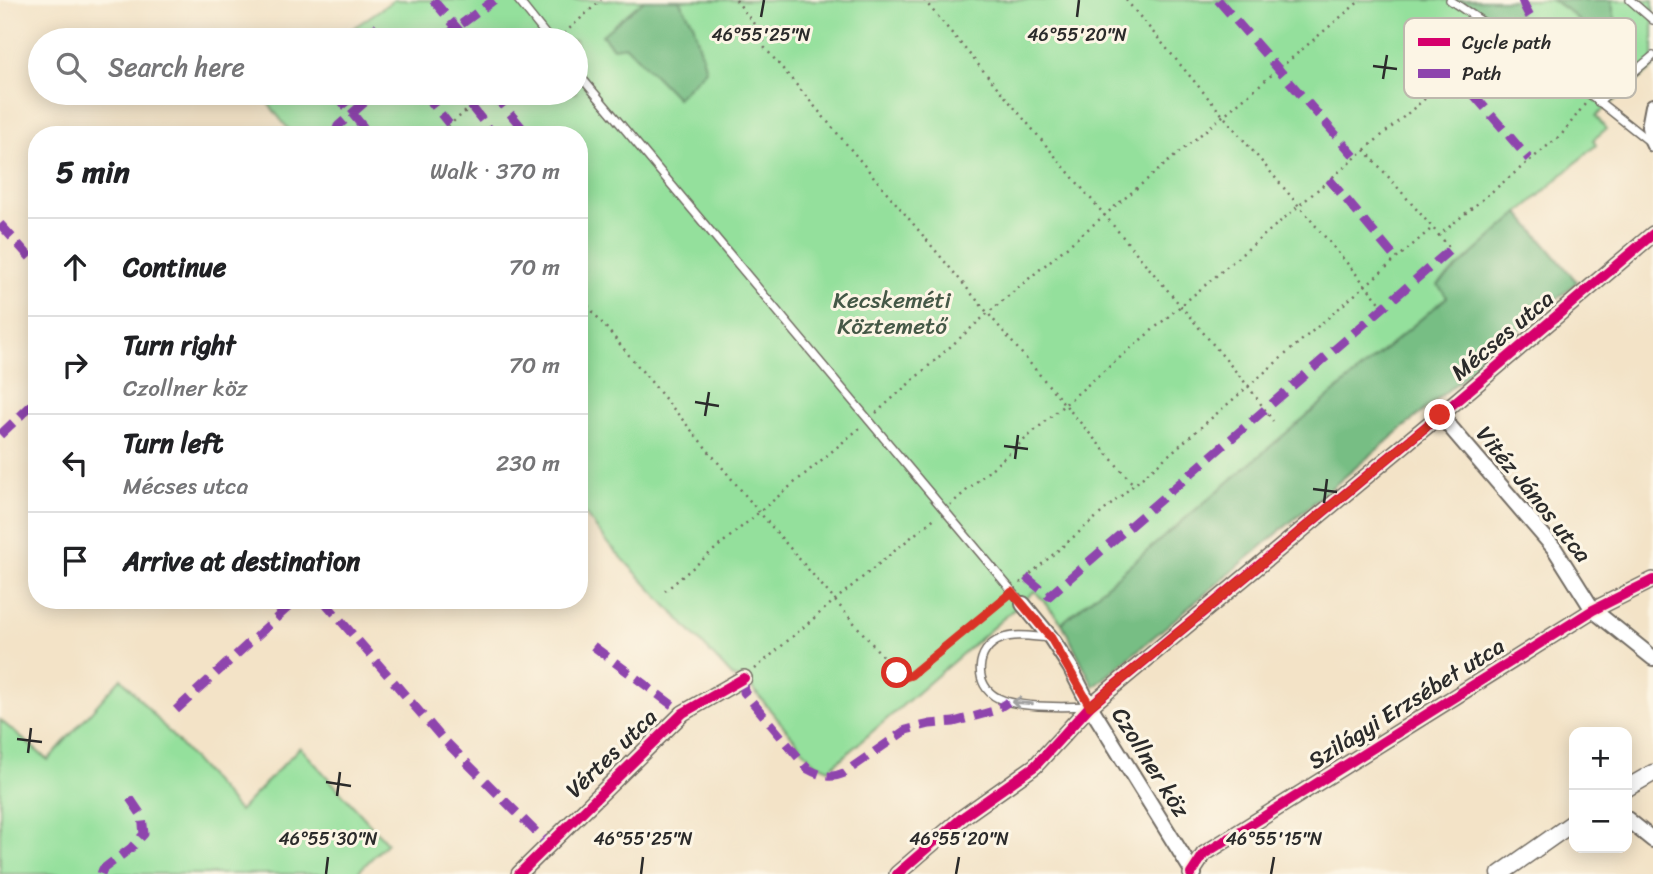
<!DOCTYPE html>
<meta charset="utf-8">
<style>
body{margin:0;font-family:Sriracha,sans-serif;background:#f6f6f6;color:#202124}
.controls{position:absolute;right:21px;bottom:21px;display:grid;overflow:hidden;border-radius:14px;box-shadow:0 4px 18px #0003}
.controls button{width:63px;height:63px;display:grid;place-items:center;padding:0;border:0;border-bottom:2px solid #e0e0e0;background:#fff;color:#202124;font:35px sans-serif}
.stop{position:absolute;width:21px;height:21px;margin:-16px;border:5px solid #d93025;border-radius:50%;background:#fff}
.stop.end{background:#d93025;border-color:#fff;box-shadow:0 2px 7px #0008}
.list{margin:0;padding:0;list-style:none}
h2{display:flex;justify-content:space-between;align-items:center;height:91px;margin:0;padding:0 28px;font-size:30px}
h2 small{font-size:23px;font-weight:400;color:#757577}
.list li{display:grid;grid-template-columns:46px 1fr auto;gap:21px;align-items:center;box-sizing:border-box;height:98px;padding:0 28px;border-top:2px solid #e0e0e0}
.list b{display:block;font-size:26px;white-space:nowrap}
.list p{margin:0;font-size:23px;white-space:nowrap;color:#757577}
.list em{font-size:23px;font-style:normal;color:#757577}
.icon{flex:none;width:38px;height:38px;fill:none;stroke:currentColor;stroke-width:2;stroke-linecap:round;stroke-linejoin:round}
.map{position:relative;flex:none;width:1653px;height:874px;overflow:hidden}
.search{position:absolute;background:#fff;box-shadow:0 4px 18px #0003;left:28px;top:28px;width:560px;height:77px;display:flex;align-items:center;gap:18px;box-sizing:border-box;padding:0 24px;border-radius:38px;color:#757577;font-size:26px}
.panel{position:absolute;background:#fff;box-shadow:0 4px 18px #0003;left:28px;top:126px;width:560px;height:483px;border-radius:28px}
.map>svg:first-child{display:block}
.green{fill:#94e09c;stroke:#608664;stroke-width:2}
.forest{fill:#77be84;stroke:#517458;stroke-width:2}
.lines{fill:none;stroke-linecap:round;stroke-linejoin:round}
.service-casing{stroke:#716b62;stroke-width:10}
.minor-casing{stroke:#716b62;stroke-width:18}
.tertiary-casing{stroke:#716b62;stroke-width:19}
.path{stroke:#716b62;stroke-width:2.5;stroke-dasharray:2 5;stroke-linecap:butt}
.service{stroke:#fff;stroke-width:7}
.minor{stroke:#fff;stroke-width:14}
.tertiary{stroke:#fff;stroke-width:16}
.quiet{stroke:#8e44ad;stroke-width:9;stroke-dasharray:18 9;stroke-linecap:butt}
.cycleway-casing{stroke:#fcf5e5;stroke-width:15}
.cycleway{stroke:#d6006c;stroke-width:10}
.oneway{stroke:#a0a0a0}
.route{stroke:#d93025;stroke-width:9}
.ticks{fill:none;stroke:#2b2b2b;stroke-width:2.5}
.labels{text-anchor:middle;stroke-width:6;stroke-linejoin:round;paint-order:stroke}
.park-label{font-size:23px;fill:#455847;stroke:#fcf5e5}
.street-label{font-size:23px;fill:#2b2b2b;stroke:#fcf5e5}
.key{fill:#fcf5e5;stroke:#bdb8ad;stroke-width:2}
.key-label{font-size:19px;fill:#2b2b2b}
.ticks-label{font-size:18px;text-anchor:middle;fill:#2b2b2b;stroke:#fcf5e5;stroke-width:6;stroke-linejoin:round;paint-order:stroke}
</style>
<div class="map">
<svg width="1653" height="874" viewBox="0 0 1653 874">
<rect width="100%" height="100%" fill="#fcf5e5"/>
<filter id="ink" filterUnits="userSpaceOnUse"><feTurbulence type="fractalNoise" baseFrequency=".0143" numOctaves="2"/><feDisplacementMap in="SourceGraphic" scale="14" xChannelSelector="R" yChannelSelector="G"/><feConvolveMatrix kernelMatrix="1 2 1 2 8 2 1 2 1" color-interpolation-filters="sRGB"/></filter>
<filter id="wash" filterUnits="userSpaceOnUse"><feTurbulence type="fractalNoise" baseFrequency=".00686" numOctaves="4" result="noise"/><feDisplacementMap in="SourceGraphic" scale="28" xChannelSelector="R" yChannelSelector="G"/><feGaussianBlur stdDeviation="1.57" result="paint"/><feColorMatrix in="noise" values="0 0 0 0 0 0 0 0 0 0 0 0 0 0 0 0 0 1.4 0 .05"/><feComposite in="paint" operator="in"/></filter>
<g filter="url(#wash)">
<rect width="100%" height="100%" fill="#f3e3c7"/>
<g class="green">
<polygon points="394,0 1653,0 1653,68 1596,116 1606,129 1593,140 1596,145 1438,285 1448,296 1062,623 1035,591 829,769 813,762 744,678 734,678 608,543 579,506 579,135 293,135 260,93 576,93 576,40 336,40"/>
<polygon points="121,678 239,811 300,747 387,843 356,874 0,874 0,720 48,760"/>
</g>
<g class="forest">
<polygon points="644,0 679,0 693,23 706,70 677,98 626,46 613,48 602,35"/>
<polygon points="1459,0 1523,0 1518,5 1519,20 1526,30 1570,60 1571,76"/>
<path d="M 1551,0 L 1611,0 L 1620,42 L 1618,82 L 1608,83 C 1599,72 1600,64 1597,52 C 1591,29 1571,10 1551,0 Z"/>
<polygon points="1519,213 1577,282 1094,687 1062,623 1447,297 1438,285"/>
</g>
</g>
<g filter="url(#ink)">
<g class="lines">
<defs>
<g id="service">
<polyline points="518,0 550,40"/>
<polyline points="1450,0 1592,96 1650,142"/>
<polyline points="1630,0 1653,20"/>
<polyline points="576,71 1023,604"/>
<polyline points="1598,102 1653,56"/>
<path d="M 1049,638 C 1034,637 1015,633 1001,639 C 975,648 973,686 998,698 C 1018,708 1066,707 1089,706"/>
</g>
<g id="minor">
<polyline points="1653,106 1649,127 1653,144"/>
<polyline points="1440,415 1554,548 1593,610 1653,658"/>
<polyline points="1023,604 1051,638 1070,667 1090,706 1194,874"/>
<polyline points="1627,819 1653,840"/>
<polyline points="519,874 683,713 744,678"/>
<polyline points="897,874 963,817 1035,766 1090,706 1440,415 1653,234"/>
<polyline points="1191,874 1204,854 1593,610 1653,580"/>
</g>
<g id="tertiary">
<polyline points="1627,788 1653,773"/>
<polyline points="1500,874 1574,822"/>
</g>
</defs>
<use href="#service" class="service-casing"/>
<use href="#minor" class="minor-casing"/>
<use href="#tertiary" class="tertiary-casing"/>
<g class="path">
<path d="M 736,0 L 763,36 L 765,48 C 889,193 1009,341 1134,485"/>
<polyline points="924,0 1248,386 1273,421"/>
<polyline points="1126,0 1383,306"/>
<polyline points="559,38 601,0"/>
<polyline points="437,135 488,93"/>
<polyline points="1365,150 1451,249"/>
<polyline points="1438,236 1562,134 1585,104"/>
<polyline points="579,295 760,513 897,673 905,677 911,675 1005,597"/>
<polyline points="876,413 988,313 1361,0"/>
<polyline points="950,505 1064,405 1493,41"/>
<polyline points="1020,583 1431,229"/>
<polyline points="665,591 861,427"/>
<polyline points="755,669 835,600 937,516"/>
</g>
<use href="#service" class="service"/>
<use href="#minor" class="minor"/>
<use href="#tertiary" class="tertiary"/>
<g class="quiet">
<polyline points="433,0 467,40"/>
<polyline points="1218,0 1356,158"/>
<path d="M 1522,0 C 1532,29 1553,42 1575,61 C 1585,70 1592,80 1602,89 L 1595,99"/>
<polyline points="371,26 382,40"/>
<polyline points="440,40 494,0"/>
<polyline points="1456,74 1529,159"/>
<polyline points="335,93 370,135"/>
<polyline points="424,93 449,124"/>
<polyline points="493,93 528,135"/>
<polyline points="471,106 494,135"/>
<polyline points="335,135 338,126 375,93"/>
<polyline points="1329,179 1396,259"/>
<polyline points="0,224 37,265"/>
<polyline points="0,435 37,400"/>
<polyline points="1026,577 1049,596 1451,249"/>
<polyline points="323,600 442,738 548,844"/>
<polyline points="593,646 683,713"/>
<path d="M 744,678 L 744,692 L 808,769 C 821,776 830,779 844,773 L 906,730 L 930,724 L 954,722 L 994,711 L 1008,702"/>
<polyline points="176,710 296,600"/>
<polyline points="101,874 103,869 131,848 144,834 142,816 127,794"/>
</g>
<defs>
<g id="cycleway">
<polyline points="519,874 683,713 744,678"/>
<polyline points="897,874 963,817 1035,766 1090,706 1440,415 1653,234"/>
<polyline points="1191,874 1204,854 1593,610 1653,580"/>
</g>
</defs>
<use href="#cycleway" class="cycleway-casing"/>
<use href="#cycleway" class="cycleway"/>
</g>
<defs><path id="oneway-shaft" d="M-6 0H5M1.5-3L5.5 0L1.5 3" fill="none" stroke-width="1.6" stroke-linecap="round" stroke-linejoin="round" transform="scale(1.75)"/></defs>
<use class="oneway" href="#oneway-shaft" transform="translate(1022 703) rotate(-175)"/>
</g>
<g class="lines" filter="url(#ink)">
<polyline class="route" points="897,673 905,677 911,675 1012,592 1051,638 1090,706 1440,415"/>
</g>
<path class="ticks" d="M 761,17 L 764,0M 1077,17 L 1079,0M 1373,66 L 1397,69M 1383,79 L 1387,55M 695,402 L 719,406M 705,416 L 709,392M 1004,446 L 1028,449M 1015,459 L 1018,435M 1313,489 L 1337,492M 1324,503 L 1327,479M 17,739 L 42,742M 28,753 L 31,728M 326,782 L 351,786M 337,796 L 340,772M 326,874 L 328,857M 641,874 L 643,857M 956,874 L 959,857M 1271,874 L 1274,857"/>
<g class="labels">
<g class="park-label">
<text x="892" y="308">Kecskeméti<tspan x="892" dy="26">Köztemető</tspan></text>
</g>
<g class="street-label">
<text transform="translate(1502 335) rotate(-40)" y="8">Mécses utca</text>
<text transform="translate(1534 494) rotate(51)" y="8">Vitéz János utca</text>
<text transform="translate(1406 703) rotate(-32)" y="8">Szilágyi Erzsébet utca</text>
<text transform="translate(611 753) rotate(-44)" y="8">Vértes utca</text>
<text transform="translate(1151 762) rotate(58)" y="8">Czollner köz</text>
</g>
</g>
<rect x="1404" y="18" width="232" height="80" rx="10" class="key"/>
<rect x="1418" y="38" width="32" height="8" fill="#d6006c"/>
<rect x="1418" y="69" width="32" height="9" fill="#8e44ad"/>
<g class="key-label">
<text x="1462" y="49">Cycle path</text>
<text x="1462" y="80">Path</text>
</g>
<g class="ticks-label">
<text x="761" y="41">46°55'25"N</text>
<text x="1077" y="41">46°55'20"N</text>
<text x="328" y="845">46°55'30"N</text>
<text x="643" y="845">46°55'25"N</text>
<text x="959" y="845">46°55'20"N</text>
<text x="1274" y="845">46°55'15"N</text>
</g>
</svg>
<div class="controls">
<button>+</button>
<button>−</button>
</div>
<div class="stop" style="left:897px;top:673px"></div>
<div class="stop end" style="left:1440px;top:415px"></div>
<div class="search"><svg class="icon" aria-label="search" viewBox="0 0 24 24"><circle cx="10" cy="10" r="6"/><path d="M15 15l6 6"/></svg>Search here</div>
<section class="panel">
<h2>5 min<small>Walk · 370 m</small></h2>
<ul class="list">
<li><svg class="icon" aria-label="ahead" viewBox="0 0 24 24"><path d="M12 20V5M6 11l6-6 6 6"/></svg><div><b>Continue</b></div><em>70 m</em></li>
<li><svg class="icon" aria-label="right" viewBox="0 0 24 24"><path d="M7 20v-9h11M14 6l5 5-5 5"/></svg><div><b>Turn right</b><p>Czollner köz</p></div><em>70 m</em></li>
<li><svg class="icon" aria-label="left" viewBox="0 0 24 24"><path d="M17 20v-9H6M10 6l-5 5 5 5"/></svg><div><b>Turn left</b><p>Mécses utca</p></div><em>230 m</em></li>
<li><svg class="icon" aria-label="arrive" viewBox="0 0 24 24"><path d="M6 21V4h12l-3 4 3 4H6"/></svg><div><b>Arrive at destination</b></div></li>
</ul>
</section>
</div>
